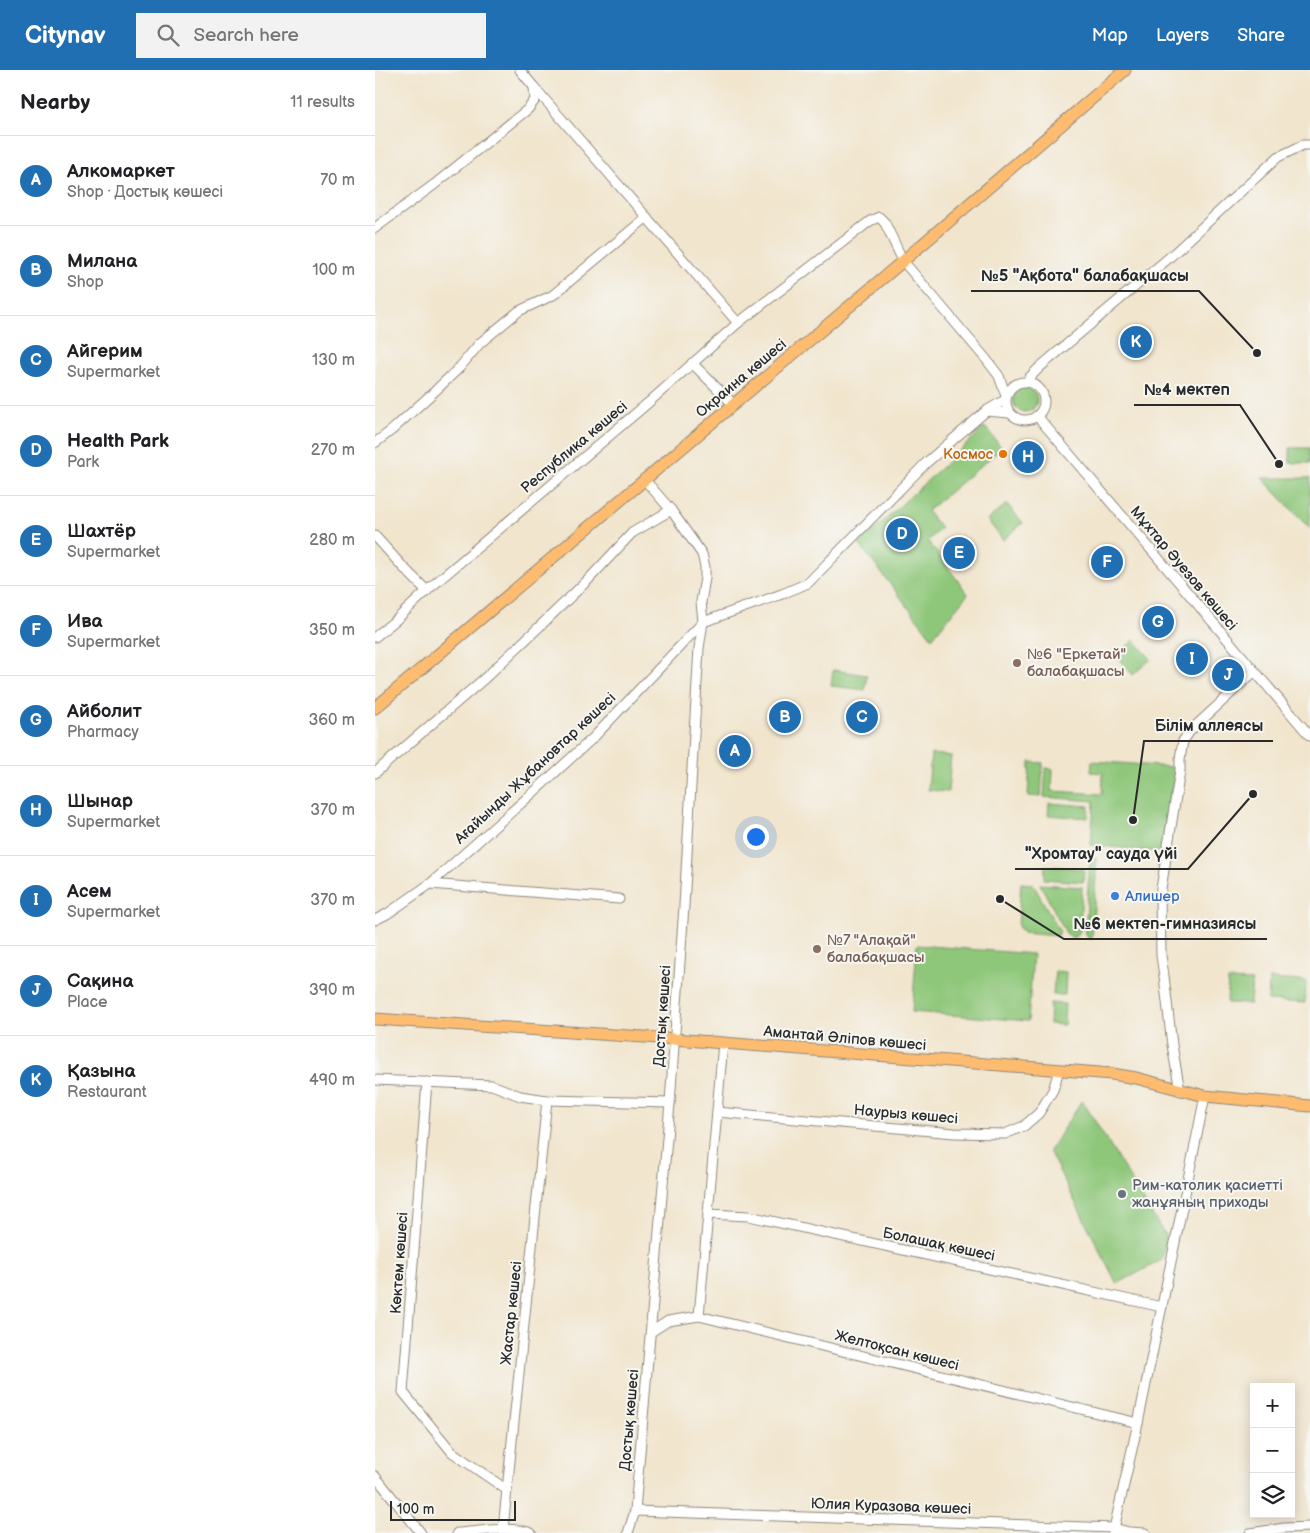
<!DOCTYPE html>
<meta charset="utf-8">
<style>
body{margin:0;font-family:"Balsamiq Sans",sans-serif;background:#f2f2f2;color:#202124}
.controls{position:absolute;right:15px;bottom:15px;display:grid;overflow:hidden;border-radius:0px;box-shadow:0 2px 12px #0003}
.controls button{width:45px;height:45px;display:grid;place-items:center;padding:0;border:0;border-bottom:1px solid #e0e0e0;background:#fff;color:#202124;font:25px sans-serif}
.scale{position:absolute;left:15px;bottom:12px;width:126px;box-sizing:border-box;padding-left:5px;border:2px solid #2b2b2b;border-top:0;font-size:14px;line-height:18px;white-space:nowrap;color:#2b2b2b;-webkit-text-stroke:4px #f6f6f2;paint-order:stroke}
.you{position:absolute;left:380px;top:766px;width:18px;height:18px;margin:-12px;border:4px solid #fff;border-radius:50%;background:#1a73e8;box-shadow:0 0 0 8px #1a73e833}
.badge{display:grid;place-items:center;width:32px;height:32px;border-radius:50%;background:#1f6fb2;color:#fff;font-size:16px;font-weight:700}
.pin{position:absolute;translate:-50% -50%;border:2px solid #fff;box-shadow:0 1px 5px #0006}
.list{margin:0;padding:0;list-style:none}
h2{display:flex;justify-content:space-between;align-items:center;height:65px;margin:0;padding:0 20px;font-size:21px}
h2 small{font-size:16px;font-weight:400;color:#757577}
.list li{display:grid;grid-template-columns:32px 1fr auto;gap:15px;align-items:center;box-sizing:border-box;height:90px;padding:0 20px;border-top:1px solid #e0e0e0}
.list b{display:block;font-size:19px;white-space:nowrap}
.list p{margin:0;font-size:16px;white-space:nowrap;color:#757577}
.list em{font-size:16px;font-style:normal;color:#757577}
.icon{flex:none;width:28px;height:28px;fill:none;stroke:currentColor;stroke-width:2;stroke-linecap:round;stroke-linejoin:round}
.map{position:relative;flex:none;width:935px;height:1463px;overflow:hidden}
header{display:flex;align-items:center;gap:30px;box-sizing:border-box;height:70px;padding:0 25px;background:#1f6fb2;color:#fff}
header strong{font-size:24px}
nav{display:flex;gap:28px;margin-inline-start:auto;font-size:18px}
.search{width:350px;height:45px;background:#f2f2f2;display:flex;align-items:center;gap:12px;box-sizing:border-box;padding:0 18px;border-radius:0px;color:#757577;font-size:19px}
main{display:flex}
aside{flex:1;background:#fff}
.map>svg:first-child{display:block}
.green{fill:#8fc77a;stroke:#5d7952}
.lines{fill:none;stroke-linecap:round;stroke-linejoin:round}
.minor-casing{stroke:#8e887c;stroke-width:11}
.major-casing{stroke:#8e887c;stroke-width:13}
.minor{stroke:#fff;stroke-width:9}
.major{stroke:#febc70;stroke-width:11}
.food-dot{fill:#e8710a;stroke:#f6f6f2;stroke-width:2}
.education-dot{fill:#8d6e63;stroke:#f6f6f2;stroke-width:2}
.shop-dot{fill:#3f7fe0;stroke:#f6f6f2;stroke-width:2}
.worship-dot{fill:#6b7280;stroke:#f6f6f2;stroke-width:2}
.labels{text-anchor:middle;stroke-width:4;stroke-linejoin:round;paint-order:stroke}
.street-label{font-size:15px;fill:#2b2b2b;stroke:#f6f6f2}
.food-label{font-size:15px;fill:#c56008;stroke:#f6f6f2;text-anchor:end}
.education-label{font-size:15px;fill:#785e54;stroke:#f6f6f2;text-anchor:start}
.shop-label{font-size:15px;fill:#366cbe;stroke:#f6f6f2;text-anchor:start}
.worship-label{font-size:15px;fill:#5b616d;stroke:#f6f6f2;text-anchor:start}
.leader{fill:none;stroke:#2b2b2b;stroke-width:2}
.callout-dot{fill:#2b2b2b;stroke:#f6f6f2;stroke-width:2}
.callout-label{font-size:16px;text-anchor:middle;font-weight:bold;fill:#2b2b2b;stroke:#f6f6f2;stroke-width:4;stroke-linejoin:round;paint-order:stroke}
</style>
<header>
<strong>Citynav</strong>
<div class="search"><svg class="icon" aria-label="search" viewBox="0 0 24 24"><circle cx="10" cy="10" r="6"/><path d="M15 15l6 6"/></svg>Search here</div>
<nav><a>Map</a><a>Layers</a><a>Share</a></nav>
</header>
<main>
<aside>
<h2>Nearby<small>11 results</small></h2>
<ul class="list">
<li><span class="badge">A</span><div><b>Алкомаркет</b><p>Shop · Достық көшесі</p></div><em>70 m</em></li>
<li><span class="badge">B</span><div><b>Милана</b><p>Shop</p></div><em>100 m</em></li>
<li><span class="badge">C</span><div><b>Айгерим</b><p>Supermarket</p></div><em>130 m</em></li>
<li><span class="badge">D</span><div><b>Health Park</b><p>Park</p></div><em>270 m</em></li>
<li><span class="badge">E</span><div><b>Шахтёр</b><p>Supermarket</p></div><em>280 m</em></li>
<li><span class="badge">F</span><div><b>Ива</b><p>Supermarket</p></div><em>350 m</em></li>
<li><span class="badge">G</span><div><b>Айболит</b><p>Pharmacy</p></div><em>360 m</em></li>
<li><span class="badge">H</span><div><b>Шынар</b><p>Supermarket</p></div><em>370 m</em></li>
<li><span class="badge">I</span><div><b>Асем</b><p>Supermarket</p></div><em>370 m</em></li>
<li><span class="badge">J</span><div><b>Сақина</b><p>Place</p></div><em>390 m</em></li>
<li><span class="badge">K</span><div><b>Қазына</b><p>Restaurant</p></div><em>490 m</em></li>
</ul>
</aside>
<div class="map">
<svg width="935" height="1463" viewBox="0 0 935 1463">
<rect width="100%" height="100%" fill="#f6f6f2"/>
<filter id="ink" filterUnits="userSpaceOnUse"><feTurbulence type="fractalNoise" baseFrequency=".02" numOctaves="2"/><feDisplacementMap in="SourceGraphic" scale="10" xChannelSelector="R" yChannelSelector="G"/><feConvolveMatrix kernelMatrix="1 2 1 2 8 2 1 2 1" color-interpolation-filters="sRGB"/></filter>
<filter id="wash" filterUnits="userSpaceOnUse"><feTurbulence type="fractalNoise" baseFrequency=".0096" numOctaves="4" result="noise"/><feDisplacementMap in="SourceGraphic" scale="20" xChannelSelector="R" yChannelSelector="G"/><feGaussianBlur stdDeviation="1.12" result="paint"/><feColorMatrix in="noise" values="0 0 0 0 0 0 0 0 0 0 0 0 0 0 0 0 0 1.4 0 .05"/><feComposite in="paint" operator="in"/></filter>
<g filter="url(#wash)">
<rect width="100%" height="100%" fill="#f1e5cd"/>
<g class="green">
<circle cx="650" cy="330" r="12"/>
<polygon points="610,357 627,378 552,441 566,458 553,471 593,524 557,568 484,474"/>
<rect x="915" y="378" width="20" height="15"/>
<polygon points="887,408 935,408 935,459"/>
<polygon points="632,434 648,453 628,470 612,450"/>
<polygon points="759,570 776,589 758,605 741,586"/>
<polygon points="458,600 492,605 490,620 456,616"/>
<polygon points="556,684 576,686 573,722 553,720"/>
<polygon points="717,691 797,697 800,700 786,782 716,775 719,731 669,727 671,698 678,699 677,721 727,724 728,703 716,702"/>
<polygon points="655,692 668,693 666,727 653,726"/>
<polygon points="674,733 714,736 713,748 673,745"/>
<polygon points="715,788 722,789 717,869 713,868 710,862"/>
<polygon points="670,796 709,799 708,812 669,809"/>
<polygon points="646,813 658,814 685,862 682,866 648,863 643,856"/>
<polygon points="665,814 707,817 705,861 700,867 696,867 691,863"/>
<polygon points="542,875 658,884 653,951 537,942"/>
<polygon points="680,901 691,902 690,925 678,925"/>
<polygon points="894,909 931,911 930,933 893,931"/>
<polygon points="853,910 877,911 875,934 852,933"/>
<polygon points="675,933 690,934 689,955 674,954"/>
<polygon points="707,1030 791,1167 787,1190 742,1214 674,1081"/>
</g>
</g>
<g filter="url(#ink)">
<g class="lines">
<defs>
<g id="minor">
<polyline points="159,17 363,253"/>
<polyline points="0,158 60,114 153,39 160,30 159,17 145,0"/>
<polyline points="317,293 358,334"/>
<circle cx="650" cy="331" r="19"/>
<polyline points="653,312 654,308 665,297 796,186 903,87 928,75 935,75"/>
<polyline points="630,330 611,341 634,343"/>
<polyline points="662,346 935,666"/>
<polyline points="0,373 17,360 60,321 85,297 105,273 144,241 178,225 272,147"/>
<polyline points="0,466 27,496 52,521"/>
<polyline points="0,567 22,549 57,516 273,333 363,253 495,151 504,147 510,153 528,191 611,289 624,306 631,326"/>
<polyline points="0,703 110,608 164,557 213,510 257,463 296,440 269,409"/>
<polyline points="55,814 244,829"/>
<polyline points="0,850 12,844 55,814 161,720 219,667 328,552 407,524 433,513 551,393 611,341"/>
<polyline points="0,1010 117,1015 145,1026 172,1030 295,1033"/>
<polyline points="52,1012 28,1322 77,1382 132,1420"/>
<polyline points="805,1021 797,975 789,906 786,885 785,825 805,701 805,689 808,671 815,661 879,602"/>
<polyline points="342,1042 579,1063 630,1064 649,1056 664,1043 678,1020 684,1000"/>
<polyline points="333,1144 374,1146 787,1237"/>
<polyline points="324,1246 348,973"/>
<polyline points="276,1262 293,1251 324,1246 763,1353"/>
<polyline points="0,1406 46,1463"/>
<polyline points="260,1441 739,1458 754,1462 770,1463"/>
<polyline points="128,1459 172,1030"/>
<path d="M 82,1463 C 103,1462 135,1455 156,1463"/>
<polyline points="253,1463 260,1441 295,1033 309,836 324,578 328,552 326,532 330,508 330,497 327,484 296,440"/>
<polyline points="738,1463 763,1353 830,1026"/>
<polyline points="875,1463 909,1458 935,1457"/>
</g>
<g id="major">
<polyline points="0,638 528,191 750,0"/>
<polyline points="0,949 299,969 737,1004 761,1008 830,1026 935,1036"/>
</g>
</defs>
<use href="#minor" class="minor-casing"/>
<use href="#major" class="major-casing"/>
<use href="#minor" class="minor"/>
<use href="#major" class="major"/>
</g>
</g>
<circle class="food-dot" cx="628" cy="384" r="5"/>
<g class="education-dot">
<circle cx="642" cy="593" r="5"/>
<circle cx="442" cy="879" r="5"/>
</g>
<circle class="shop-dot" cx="740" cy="826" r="5"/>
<circle class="worship-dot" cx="747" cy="1124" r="5"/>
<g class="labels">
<g class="street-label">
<text transform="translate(366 308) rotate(-40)" y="5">Окраина көшесі</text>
<text transform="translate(199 377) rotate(-40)" y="5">Республика көшесі</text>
<text transform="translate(809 498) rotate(50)" y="5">Мұхтар Әуезов көшесі</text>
<text transform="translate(160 698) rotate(-43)" y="5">Ағайынды Жұбановтар көшесі</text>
<text transform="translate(287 946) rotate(-86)" y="5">Достық көшесі</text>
<text transform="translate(470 968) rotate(5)" y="5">Амантай Әліпов көшесі</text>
<text transform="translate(531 1044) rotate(5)" y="5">Наурыз көшесі</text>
<text transform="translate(564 1174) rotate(12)" y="5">Болашақ көшесі</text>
<text transform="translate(24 1193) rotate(-86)" y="5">Көктем көшесі</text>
<text transform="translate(136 1243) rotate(-84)" y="5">Жастар көшесі</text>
<text transform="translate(522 1280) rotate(14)" y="5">Желтоқсан көшесі</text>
<text transform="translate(254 1350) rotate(-85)" y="5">Достық көшесі</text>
<text transform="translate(516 1436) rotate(2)" y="5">Юлия Куразова көшесі</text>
</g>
<g class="food-label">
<text x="618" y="389">Космос</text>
</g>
<g class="education-label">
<text x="652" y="589">№6 "Еркетай"<tspan x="652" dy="17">балабақшасы</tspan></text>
<text x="452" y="875">№7 "Алақай"<tspan x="452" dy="17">балабақшасы</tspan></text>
</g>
<g class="shop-label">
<text x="750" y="831">Алишер</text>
</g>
<g class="worship-label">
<text x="757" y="1120">Рим-католик қасиетті<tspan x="757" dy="17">жанұяның приходы</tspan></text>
</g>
</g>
<path class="leader" d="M882 283L824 221H596M904 394L865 335H759M758 750L769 671H898M878 724L813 799H640M625 829L689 869H892"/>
<g class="callout-dot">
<circle cx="882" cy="283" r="5"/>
<circle cx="904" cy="394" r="5"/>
<circle cx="758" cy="750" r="5"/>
<circle cx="878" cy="724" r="5"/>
<circle cx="625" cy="829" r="5"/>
</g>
<g class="callout-label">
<text x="710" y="211">№5 "Ақбота" балабақшасы</text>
<text x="812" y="325">№4 мектеп</text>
<text x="834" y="661">Білім аллеясы</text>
<text x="726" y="789">"Хромтау" сауда үйі</text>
<text x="790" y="859">№6 мектеп-гимназиясы</text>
</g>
</svg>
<div class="controls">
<button>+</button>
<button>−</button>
<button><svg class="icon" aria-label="layers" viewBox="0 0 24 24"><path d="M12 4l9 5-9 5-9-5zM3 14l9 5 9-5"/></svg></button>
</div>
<div class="scale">100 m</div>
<div class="you"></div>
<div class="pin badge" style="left:360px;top:681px">A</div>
<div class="pin badge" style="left:410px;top:647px">B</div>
<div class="pin badge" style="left:487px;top:647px">C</div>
<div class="pin badge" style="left:527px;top:464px">D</div>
<div class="pin badge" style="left:584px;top:483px">E</div>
<div class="pin badge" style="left:732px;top:492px">F</div>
<div class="pin badge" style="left:783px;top:552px">G</div>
<div class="pin badge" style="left:653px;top:387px">H</div>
<div class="pin badge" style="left:817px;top:589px">I</div>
<div class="pin badge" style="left:853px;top:605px">J</div>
<div class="pin badge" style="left:761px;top:272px">K</div>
</div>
</main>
